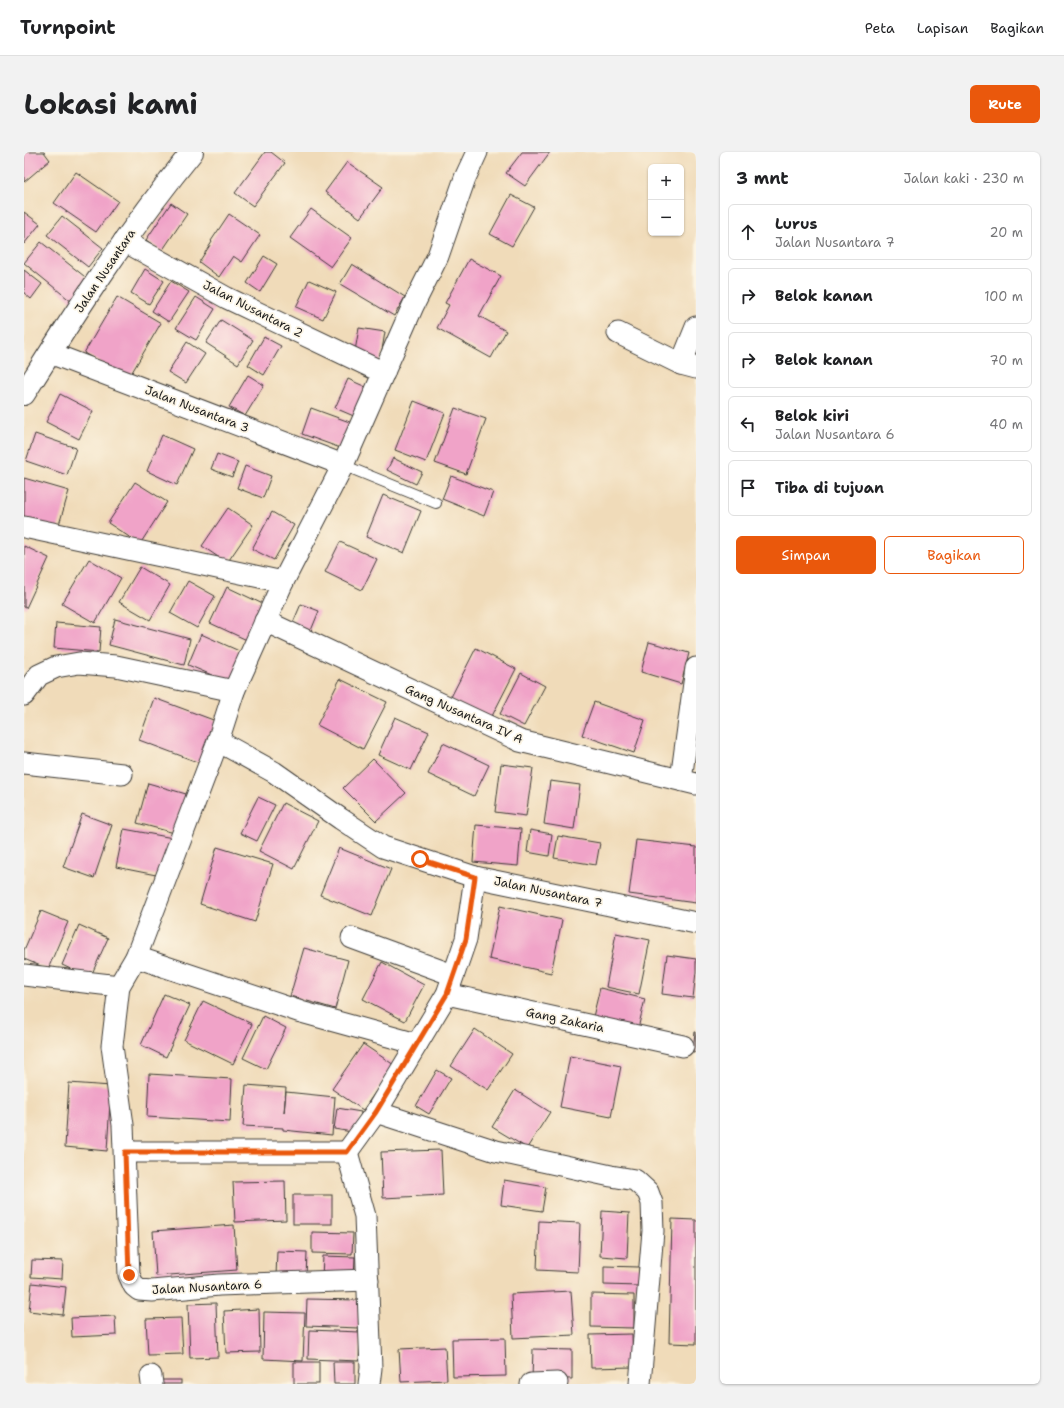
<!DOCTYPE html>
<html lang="id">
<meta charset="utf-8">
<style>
body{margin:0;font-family:"Shantell Sans",sans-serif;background:#f2f2f2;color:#202124}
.controls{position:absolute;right:12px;top:12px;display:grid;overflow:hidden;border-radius:6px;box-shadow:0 1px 3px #0004}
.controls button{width:36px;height:36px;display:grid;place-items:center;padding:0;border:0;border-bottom:1px solid #e0e0e0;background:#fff;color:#202124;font:20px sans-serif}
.stop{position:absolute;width:12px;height:12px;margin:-9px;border:3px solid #ea580c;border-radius:50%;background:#fff}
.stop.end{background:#ea580c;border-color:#fff;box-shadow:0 1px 4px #0008}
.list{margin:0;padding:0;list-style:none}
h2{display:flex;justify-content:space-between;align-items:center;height:52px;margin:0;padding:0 16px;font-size:17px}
h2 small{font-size:13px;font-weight:400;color:#757577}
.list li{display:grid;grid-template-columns:26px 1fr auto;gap:12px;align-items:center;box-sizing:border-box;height:56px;margin:0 8px 8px;padding:0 8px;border:1px solid #e0e0e0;border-radius:6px}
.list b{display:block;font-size:15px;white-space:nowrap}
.list p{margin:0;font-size:13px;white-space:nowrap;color:#757577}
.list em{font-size:13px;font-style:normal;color:#757577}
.actions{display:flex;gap:8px;padding:12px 16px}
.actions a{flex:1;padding:9px 0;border:1px solid #ea580c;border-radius:6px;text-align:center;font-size:14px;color:#ea580c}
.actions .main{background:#ea580c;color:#fff}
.icon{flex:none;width:22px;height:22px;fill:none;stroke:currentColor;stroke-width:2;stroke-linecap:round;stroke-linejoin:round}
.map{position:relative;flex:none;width:672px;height:1232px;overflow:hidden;border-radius:6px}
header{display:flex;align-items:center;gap:24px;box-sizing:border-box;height:56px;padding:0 20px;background:#fff;border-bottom:1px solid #e0e0e0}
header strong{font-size:19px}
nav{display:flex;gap:22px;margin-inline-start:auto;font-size:14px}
.intro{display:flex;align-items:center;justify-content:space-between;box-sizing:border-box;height:96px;padding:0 24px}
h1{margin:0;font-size:28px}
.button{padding:10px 18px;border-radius:6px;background:#ea580c;color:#fff;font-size:14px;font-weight:700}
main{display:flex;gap:24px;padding:0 24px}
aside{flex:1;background:#fff;border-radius:6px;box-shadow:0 1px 3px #0004}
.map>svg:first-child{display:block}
.building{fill:#f0a3c8}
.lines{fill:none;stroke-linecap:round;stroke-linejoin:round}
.lane-casing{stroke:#3c3934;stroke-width:12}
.street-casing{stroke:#3c3934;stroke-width:23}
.secondary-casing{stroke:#3c3934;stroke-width:24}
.lane{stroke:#fff;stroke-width:10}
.street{stroke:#fff;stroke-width:21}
.secondary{stroke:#fff;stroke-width:22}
.route{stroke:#ea580c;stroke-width:5}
.labels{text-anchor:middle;stroke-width:3.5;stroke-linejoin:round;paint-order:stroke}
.street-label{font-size:12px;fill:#1c1c1c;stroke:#fcf5e5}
</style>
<header>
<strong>Turnpoint</strong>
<nav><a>Peta</a><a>Lapisan</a><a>Bagikan</a></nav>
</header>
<div class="intro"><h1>Lokasi kami</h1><a class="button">Rute</a></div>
<main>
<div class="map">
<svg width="672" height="1232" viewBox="0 0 672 1232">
<rect width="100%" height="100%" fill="#fcf5e5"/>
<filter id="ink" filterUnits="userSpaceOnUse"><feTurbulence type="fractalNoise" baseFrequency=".025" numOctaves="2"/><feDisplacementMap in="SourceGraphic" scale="8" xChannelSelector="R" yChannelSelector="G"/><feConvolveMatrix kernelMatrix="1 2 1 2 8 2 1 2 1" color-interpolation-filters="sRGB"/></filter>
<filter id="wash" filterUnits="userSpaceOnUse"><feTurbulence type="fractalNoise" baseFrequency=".012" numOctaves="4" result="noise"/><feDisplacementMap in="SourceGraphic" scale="16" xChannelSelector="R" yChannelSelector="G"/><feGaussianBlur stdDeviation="0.9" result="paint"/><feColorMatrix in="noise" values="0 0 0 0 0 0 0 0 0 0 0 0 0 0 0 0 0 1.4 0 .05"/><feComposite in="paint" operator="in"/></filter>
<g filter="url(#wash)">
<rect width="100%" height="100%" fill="#f0dbb9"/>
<g id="blocks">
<g class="building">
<polygon points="0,0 20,0 26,8 0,30"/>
<polygon points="241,0 247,0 261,11 229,54 211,41"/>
<polygon points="498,0 526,0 501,34 482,21"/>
<polygon points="323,10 359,35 336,66 301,40"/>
<polygon points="52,20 94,49 72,80 30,51"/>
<polygon points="487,43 510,55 488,94 466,82"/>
<polygon points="147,51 163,62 138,99 122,88"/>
<polygon points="287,57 328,86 307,115 266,86"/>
<polygon points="0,60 16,72 0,92"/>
<polygon points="205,62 236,83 218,110 209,104 195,125 175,110 188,90 187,89"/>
<polygon points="38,64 79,96 64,115 23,83"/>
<polygon points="17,90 65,128 48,150 0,111"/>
<polygon points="240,104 253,112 236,140 223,131"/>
<polygon points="445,107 477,124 455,164 482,179 467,206 413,176 425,153 421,151"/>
<polygon points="328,112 381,145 370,164 316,132"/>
<polygon points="121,117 140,129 125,152 107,141"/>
<polygon points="0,118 18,132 7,147 0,141"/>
<polygon points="285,128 312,140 299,167 272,155"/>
<polygon points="147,129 165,140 145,170 128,159"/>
<polygon points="93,145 137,171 104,227 60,201"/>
<polygon points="172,145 191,157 172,188 152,176"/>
<polygon points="197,168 229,188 214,212 182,191"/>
<polygon points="335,176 361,180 356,210 330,205"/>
<polygon points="240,185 257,194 240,223 224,213"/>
<polygon points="163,190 181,202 162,231 144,220"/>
<polygon points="224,223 240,233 221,264 205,255"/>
<polygon points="324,227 344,236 332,265 311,256"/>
<polygon points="36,242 69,259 55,287 22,270"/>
<polygon points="390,249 421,261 402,310 371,298"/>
<polygon points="287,256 331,272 322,298 278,282"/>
<polygon points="431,256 462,267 442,322 411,311"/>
<polygon points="11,282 52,296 43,323 2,309"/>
<polygon points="138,283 169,297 153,333 123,319"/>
<polygon points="193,302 214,310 208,325 187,317"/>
<polygon points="369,306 398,320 392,332 363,318"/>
<polygon points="221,314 247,324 239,346 213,336"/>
<polygon points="427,324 469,340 460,364 418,347"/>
<polygon points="0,326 45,339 34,376 0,366"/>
<polygon points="111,330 143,350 116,392 84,371"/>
<polygon points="359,343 397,359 380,401 342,385"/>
<polygon points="204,356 229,373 203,411 178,394"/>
<polygon points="248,360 270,373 250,408 228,397"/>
<polygon points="316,390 353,407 338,438 301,420"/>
<polygon points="0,394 25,406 2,456 0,455"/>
<polygon points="65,407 97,426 71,471 38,452"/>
<polygon points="116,415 146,433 126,468 95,450"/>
<polygon points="164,429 191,444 173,476 146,461"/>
<polygon points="203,435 241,453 225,489 186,471"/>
<polygon points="277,452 295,459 286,481 268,473"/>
<polygon points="91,467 166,487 160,513 85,493"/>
<polygon points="32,471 77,475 75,500 30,496"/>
<polygon points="177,482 222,502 209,532 164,513"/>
<polygon points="625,490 665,501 657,532 617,520"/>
<polygon points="452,496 492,517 466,568 426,547"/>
<polygon points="497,521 521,534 500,574 476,562"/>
<polygon points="316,527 363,550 339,597 293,573"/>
<polygon points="130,546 192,569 176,611 115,588"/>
<polygon points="570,550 621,568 610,601 558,583"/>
<polygon points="371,565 405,580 387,618 354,603"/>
<polygon points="419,591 465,613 450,644 404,622"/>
<polygon points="349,607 382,641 352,669 319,636"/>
<polygon points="477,612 509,616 502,664 471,660"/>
<polygon points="526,629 556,633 550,677 520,672"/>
<polygon points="124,631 169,644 158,683 113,671"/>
<polygon points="234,645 251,653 233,689 216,681"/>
<polygon points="259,651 294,669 270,717 235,699"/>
<polygon points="58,662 88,673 70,726 39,715"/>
<polygon points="452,673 497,677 494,714 449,710"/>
<polygon points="100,677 149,686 142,725 92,715"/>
<polygon points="506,678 528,682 525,704 503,700"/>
<polygon points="534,684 576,691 572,713 530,706"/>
<polygon points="612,688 672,695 672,751 605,742"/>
<polygon points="193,695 249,712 231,770 176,752"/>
<polygon points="315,696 367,717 348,764 296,743"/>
<polygon points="476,754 538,768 527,821 465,807"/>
<polygon points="17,759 44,770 24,817 0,807 0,798"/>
<polygon points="55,773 84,786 66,826 38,813"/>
<polygon points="592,781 626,788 615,842 582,835"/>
<polygon points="280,796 324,808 311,857 266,844"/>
<polygon points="643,803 672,807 672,820 669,846 638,842"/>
<polygon points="358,810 400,833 381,869 339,847"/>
<polygon points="576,836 621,847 613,881 568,869"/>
<polygon points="140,842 166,853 142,905 117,893"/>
<polygon points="179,849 228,872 209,912 160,888"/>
<polygon points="239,864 262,876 242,917 219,906"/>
<polygon points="451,877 488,902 464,938 427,914"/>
<polygon points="671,880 672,880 672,900 669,900"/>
<polygon points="339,892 370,913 339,958 308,937"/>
<polygon points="546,904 597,914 587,965 536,955"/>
<polygon points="413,918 427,926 405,962 392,954"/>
<polygon points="125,922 208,927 206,970 123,965"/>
<polygon points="45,931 87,934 83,999 41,995"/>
<polygon points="222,933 262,936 260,961 262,940 311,945 308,983 259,978 259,976 219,974"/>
<polygon points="491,938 526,960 503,996 468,975"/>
<polygon points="313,956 337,960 334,981 310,977"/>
<polygon points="417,998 419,1043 359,1046 357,1000"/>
<polygon points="480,1028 522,1035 518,1059 477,1053"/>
<polygon points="261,1029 262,1068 211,1070 209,1030"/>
<rect x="269" y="1043" width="39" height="29"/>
<polygon points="578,1059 605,1061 603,1106 576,1104"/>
<polygon points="648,1067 672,1068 672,1192 645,1191"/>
<polygon points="515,1069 556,1071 554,1120 513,1118"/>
<polygon points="210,1073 213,1118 132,1124 129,1079"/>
<polygon points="288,1080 329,1081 328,1102 288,1101"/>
<polygon points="253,1099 283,1100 282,1125 252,1124"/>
<polygon points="299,1104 331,1105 330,1127 298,1126"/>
<polygon points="8,1108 39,1109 38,1127 7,1125"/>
<polygon points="580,1114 615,1115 615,1134 580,1133"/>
<polygon points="8,1131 42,1135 39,1163 5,1159"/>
<polygon points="547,1139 550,1183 489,1186 487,1142"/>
<polygon points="567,1142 610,1143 610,1176 567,1175"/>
<polygon points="283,1147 335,1148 335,1176 282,1174"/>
<polygon points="192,1151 194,1205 166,1206 164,1152"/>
<polygon points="235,1157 236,1200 202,1201 200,1159"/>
<polygon points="240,1160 281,1161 279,1209 239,1207"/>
<polygon points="91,1164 92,1183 48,1185 47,1166"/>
<polygon points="157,1166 159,1202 124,1203 122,1167"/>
<polygon points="285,1178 336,1180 335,1209 284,1207"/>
<polygon points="608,1182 609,1215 567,1216 566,1183"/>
<polygon points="481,1186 482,1224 429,1225 428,1187"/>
<polygon points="421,1195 423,1228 377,1230 375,1197"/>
<polygon points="509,1197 548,1198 548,1227 508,1226"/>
<rect x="270" y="1210" width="25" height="22"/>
<polygon points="309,1210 331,1210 331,1232 310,1232"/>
<rect x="134" y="1228" width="23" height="4"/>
</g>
</g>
</g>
<g filter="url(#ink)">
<use href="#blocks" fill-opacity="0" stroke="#3c3934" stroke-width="1"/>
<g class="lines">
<defs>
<polyline id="lane" points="319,313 412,351"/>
<g id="street">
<polyline points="100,89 203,146 360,221"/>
<polyline points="594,181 657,212 672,216"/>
<polyline points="26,201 319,313"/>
<polyline points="657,212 672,175"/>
<polyline points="0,375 259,430 319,313 389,154 414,104 441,26 453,0"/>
<polyline points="259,430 210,539 194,589 112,805 95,834 88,894 99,973 105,1123 110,1134 115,1138 128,1139 195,1133 344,1128"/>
<polyline points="241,469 496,589 672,632"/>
<polyline points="0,543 15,523 32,515 55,511 92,514 210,539"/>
<polyline points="194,589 250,620 317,667 359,695 451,725 672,771"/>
<polyline points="0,611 98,622"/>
<polyline points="657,628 672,516"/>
<polyline points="328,786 429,823"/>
<polyline points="112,805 277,860 393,892"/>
<polyline points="0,823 95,834"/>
<polyline points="423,842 659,894"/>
<polyline points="352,960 472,999 587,1024 611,1028 624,1040 628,1051 629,1079 616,1232"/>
<polyline points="101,1000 323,1000"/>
<polyline points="323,1000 352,960 423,842 442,787 451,725"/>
<polyline points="323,1000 341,1064 347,1216 345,1232"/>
<polyline points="127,1224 128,1232"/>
<polyline points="507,1232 533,1231"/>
</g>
<path id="secondary" d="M 0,242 C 52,159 106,76 168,0"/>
</defs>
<use href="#lane" class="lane-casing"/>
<use href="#street" class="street-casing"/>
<use href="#secondary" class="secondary-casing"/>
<use href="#lane" class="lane"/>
<use href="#street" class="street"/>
<use href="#secondary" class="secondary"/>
</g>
</g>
<g class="lines" filter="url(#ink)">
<polyline class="route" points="105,1123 101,1000 323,1000 352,960 423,842 442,787 451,725 396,707"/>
</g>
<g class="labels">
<g class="street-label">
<text transform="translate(81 119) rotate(-56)" y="4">Jalan Nusantara</text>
<text transform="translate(229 157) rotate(27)" y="4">Jalan Nusantara 2</text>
<text transform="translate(173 257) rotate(21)" y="4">Jalan Nusantara 3</text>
<text transform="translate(440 562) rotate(24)" y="4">Gang Nusantara IV A</text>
<text transform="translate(524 740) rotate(12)" y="4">Jalan Nusantara 7</text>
<text transform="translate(541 868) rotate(12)" y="4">Gang Zakaria</text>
<text transform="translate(183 1135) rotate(-3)" y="4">Jalan Nusantara 6</text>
</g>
</g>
</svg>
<div class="controls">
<button>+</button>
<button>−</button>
</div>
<div class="stop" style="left:396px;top:707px"></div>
<div class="stop end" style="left:105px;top:1123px"></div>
</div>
<aside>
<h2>3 mnt<small>Jalan kaki · 230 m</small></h2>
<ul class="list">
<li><svg class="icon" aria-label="ahead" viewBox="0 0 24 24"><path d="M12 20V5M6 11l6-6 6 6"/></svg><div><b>Lurus</b><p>Jalan Nusantara 7</p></div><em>20 m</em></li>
<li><svg class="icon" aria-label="right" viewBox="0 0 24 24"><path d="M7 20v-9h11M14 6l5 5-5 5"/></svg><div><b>Belok kanan</b></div><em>100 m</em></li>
<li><svg class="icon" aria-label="right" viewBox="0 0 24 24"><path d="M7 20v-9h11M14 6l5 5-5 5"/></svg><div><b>Belok kanan</b></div><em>70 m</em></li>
<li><svg class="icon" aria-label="left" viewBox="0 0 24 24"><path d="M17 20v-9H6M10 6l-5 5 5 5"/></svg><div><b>Belok kiri</b><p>Jalan Nusantara 6</p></div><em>40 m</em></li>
<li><svg class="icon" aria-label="arrive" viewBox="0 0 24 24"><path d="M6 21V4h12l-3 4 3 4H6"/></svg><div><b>Tiba di tujuan</b></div></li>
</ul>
<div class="actions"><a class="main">Simpan</a><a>Bagikan</a></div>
</aside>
</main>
